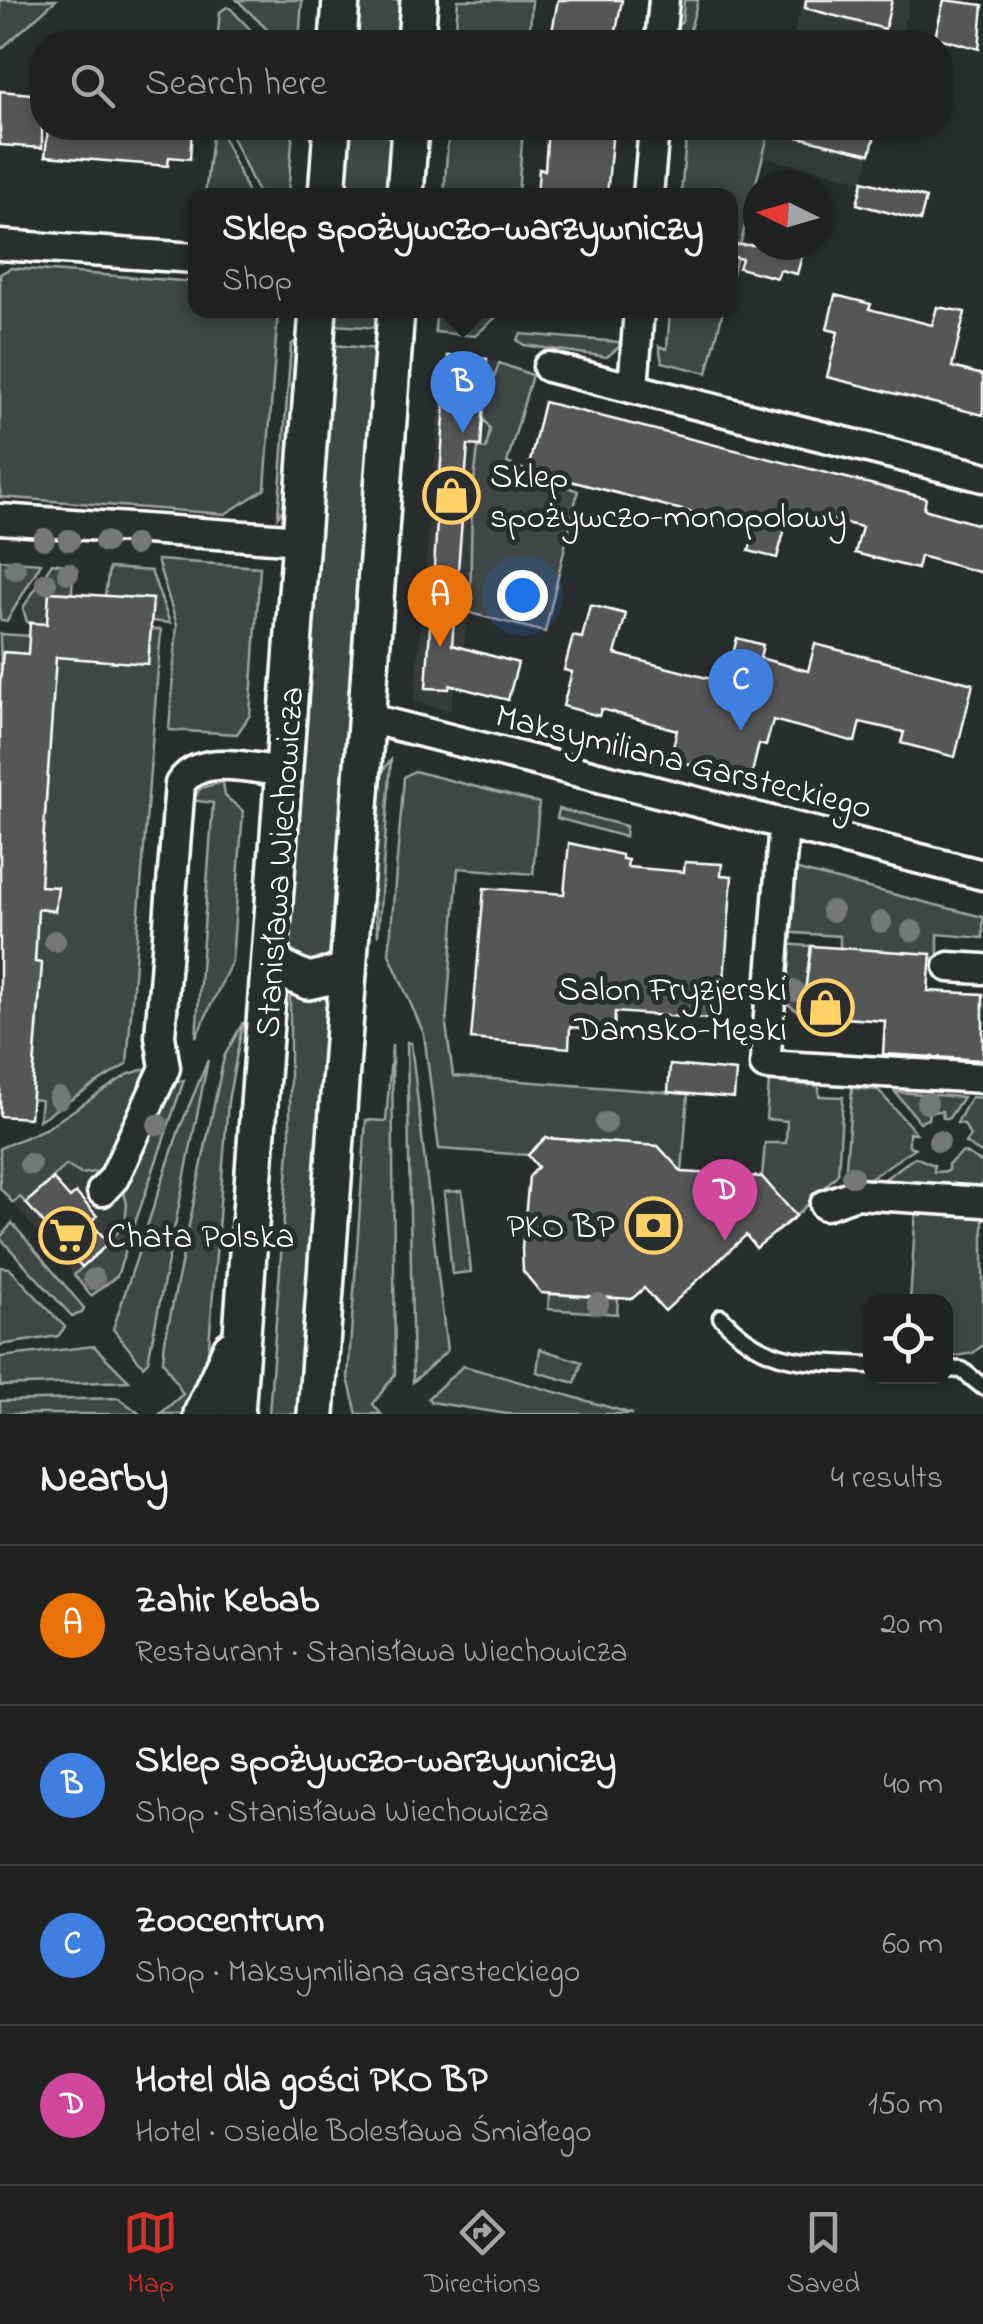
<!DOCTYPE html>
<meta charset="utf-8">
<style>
body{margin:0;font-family:"Indie Flower",sans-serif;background:#282a2a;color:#f1f3f6}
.controls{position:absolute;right:30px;bottom:30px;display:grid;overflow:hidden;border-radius:20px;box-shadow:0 5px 15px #0003}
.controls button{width:90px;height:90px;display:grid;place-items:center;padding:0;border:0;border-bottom:2px solid #3d3f40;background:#202222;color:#f1f3f6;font:50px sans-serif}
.compass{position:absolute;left:743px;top:170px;width:90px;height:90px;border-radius:50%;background:#202222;box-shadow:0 5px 15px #0003;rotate:275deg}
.you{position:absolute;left:522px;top:595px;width:35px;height:35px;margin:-25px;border:8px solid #fff;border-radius:50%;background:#1a73e8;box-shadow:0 0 0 15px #1a73e833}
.badge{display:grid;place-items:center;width:65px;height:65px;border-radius:50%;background:#d93025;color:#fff;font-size:32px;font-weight:700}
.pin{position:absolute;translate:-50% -82px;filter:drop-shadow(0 2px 5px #0008)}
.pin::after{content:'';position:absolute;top:52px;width:35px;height:30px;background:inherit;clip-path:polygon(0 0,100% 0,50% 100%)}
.popup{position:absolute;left:188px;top:188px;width:550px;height:130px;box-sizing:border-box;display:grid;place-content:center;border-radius:20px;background:#202222;filter:drop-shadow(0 2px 8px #0005);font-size:32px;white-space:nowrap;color:#a2a4a5}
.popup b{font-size:38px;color:#f1f3f6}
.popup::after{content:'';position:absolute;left:50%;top:100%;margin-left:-20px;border:20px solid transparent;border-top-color:#202222}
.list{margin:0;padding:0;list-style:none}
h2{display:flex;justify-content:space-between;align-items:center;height:130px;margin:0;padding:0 40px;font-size:42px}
h2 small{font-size:32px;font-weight:400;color:#a2a4a5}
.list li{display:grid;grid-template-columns:65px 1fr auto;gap:30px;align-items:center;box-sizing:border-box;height:160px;padding:0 40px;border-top:2px solid #3d3f40}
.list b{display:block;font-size:38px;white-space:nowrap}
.list p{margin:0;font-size:32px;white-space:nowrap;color:#a2a4a5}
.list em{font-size:32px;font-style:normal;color:#a2a4a5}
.icon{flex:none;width:55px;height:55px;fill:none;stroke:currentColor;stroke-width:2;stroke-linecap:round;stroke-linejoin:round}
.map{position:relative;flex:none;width:983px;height:1414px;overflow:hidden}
.search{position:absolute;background:#202222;box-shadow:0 5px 15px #0003;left:30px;right:30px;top:30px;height:110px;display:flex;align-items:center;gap:25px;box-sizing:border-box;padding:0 35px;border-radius:40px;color:#a2a4a5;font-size:38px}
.sheet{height:770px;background:#202222}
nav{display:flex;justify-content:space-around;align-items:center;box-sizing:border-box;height:140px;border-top:2px solid #3d3f40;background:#202222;font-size:28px;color:#a2a4a5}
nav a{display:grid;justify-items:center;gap:5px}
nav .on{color:#d93025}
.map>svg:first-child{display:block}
.built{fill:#373a3b}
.green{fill:#414445;stroke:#a0a2a2;stroke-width:2.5}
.building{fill:#555758;stroke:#fff;stroke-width:2.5}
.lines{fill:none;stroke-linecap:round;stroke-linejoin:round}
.service-casing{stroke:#fff;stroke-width:21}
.minor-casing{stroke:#fff;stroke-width:35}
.tertiary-casing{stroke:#fff;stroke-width:42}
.service{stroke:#2a2d2e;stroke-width:14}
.minor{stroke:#2a2d2e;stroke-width:28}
.tertiary{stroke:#2a2d2e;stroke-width:35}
.tree{fill:#757778}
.labels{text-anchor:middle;stroke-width:10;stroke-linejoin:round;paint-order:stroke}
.poi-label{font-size:35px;fill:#fff;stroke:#2a2d2e;text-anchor:start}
.street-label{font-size:35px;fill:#fff;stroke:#2a2d2e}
</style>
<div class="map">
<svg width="983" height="1414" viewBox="0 0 983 1414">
<rect width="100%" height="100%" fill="#2a2d2e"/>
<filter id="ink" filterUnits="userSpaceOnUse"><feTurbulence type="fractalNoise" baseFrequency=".01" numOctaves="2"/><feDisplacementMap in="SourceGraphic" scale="20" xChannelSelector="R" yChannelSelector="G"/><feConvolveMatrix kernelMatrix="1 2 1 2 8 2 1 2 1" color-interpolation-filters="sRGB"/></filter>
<g filter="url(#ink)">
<g class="built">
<polygon points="803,0 910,0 899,42 792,42"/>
<polygon points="770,128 877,128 863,181 763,157"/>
<polygon points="444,356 487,359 532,375 490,429 486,450 478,449 472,498 470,613 450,711 414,701"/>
<polygon points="66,1164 81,1174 124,1172 127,1204 125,1224 117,1235 74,1275 13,1203 20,1197 26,1203"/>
</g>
<g class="green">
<polygon points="0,0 56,0 0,50"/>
<polygon points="237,0 302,0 299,42 280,42"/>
<polygon points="357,0 403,0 400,42 354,42"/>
<polygon points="458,0 532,0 529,42 455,42"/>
<polygon points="684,0 698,0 688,37 671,30 682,22"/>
<polygon points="227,7 231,9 262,42 217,42 220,12"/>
<polygon points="213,128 220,130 249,195 205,195"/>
<polygon points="228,128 293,128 288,195 259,195"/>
<polygon points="348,128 394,128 388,195 343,195"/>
<polygon points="449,128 523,128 518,195 444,195"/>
<polygon points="687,128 770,128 731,281 730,195 681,195"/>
<polygon points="11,268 195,282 195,310 278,311 265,489 225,514 0,497 0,274"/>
<polygon points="335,311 381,311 380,328 334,325"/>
<polygon points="436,311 436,310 503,311 475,336 435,332"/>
<polygon points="670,311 723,311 707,373 662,362 659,346 667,349"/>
<polygon points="521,334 619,342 620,346 607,357 524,345 517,340"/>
<polygon points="296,341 301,342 289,502 278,516 291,345"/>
<polygon points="332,345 378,349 333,948 327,959 313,965 290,949"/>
<polygon points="499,363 532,375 507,463 578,491 545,632 470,613 472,498 478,448 486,449 490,429 482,416"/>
<polygon points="0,560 41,563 7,621 0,620"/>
<polygon points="157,560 260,567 250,715 237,734 169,730 177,625"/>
<polygon points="52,563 73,566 72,593 49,592 47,624 27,622 23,608"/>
<polygon points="109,568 151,571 170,623 151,621 153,600 105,596"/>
<polygon points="151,629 161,630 127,1064 39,1120 41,1100 32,1099 42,964 35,962 38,909 55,911 57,888 40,887 56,657 148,664"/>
<polygon points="0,634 46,637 45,655 4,652 1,685"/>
<path d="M 391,760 L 378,936 C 373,895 360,791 391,760 Z"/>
<polygon points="414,771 539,803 533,874 458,868 446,1025 453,1076 688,1094 682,1172 658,1146 545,1138 528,1155 439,1149 424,1034 389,954 404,777"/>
<polygon points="223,782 225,796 243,811 232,961 196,1037 213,803 192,800 201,788"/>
<polygon points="559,809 626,826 625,837 557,818"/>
<polygon points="790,868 983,917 983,938 938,934 938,958 840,948 840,936 780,932"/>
<polygon points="779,944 811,946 802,1015 775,994"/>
<polygon points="290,990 329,996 298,1414 269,1414 290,1137"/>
<polygon points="243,1022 228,1101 208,1357 187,1414 160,1414 183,1394 163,1361 165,1341 224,1057"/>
<polygon points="407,1042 411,1043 447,1351 413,1382"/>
<polygon points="392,1045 395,1374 373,1404 381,1414 357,1414 348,1378 366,1120 386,1121"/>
<polygon points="208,1060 148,1361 143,1366 113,1329 179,1130"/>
<polygon points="144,1069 158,1070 103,1171 81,1174 66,1165 26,1203 20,1197 13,1203 0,1188 0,1148 47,1128 127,1075"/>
<polygon points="184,1080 117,1276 91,1296 74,1275 125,1225 127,1204 121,1180 166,1083"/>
<polygon points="769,1082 819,1086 819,1096 843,1097 838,1174 796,1216 762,1177 765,1143 786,1143 787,1121 766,1119"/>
<polygon points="852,1088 878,1090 916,1133 909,1133 909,1146 915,1148 866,1181 845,1179"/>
<polygon points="895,1092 897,1092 963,1097 949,1118 943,1118 942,1111 929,1112 928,1119 920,1122"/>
<polygon points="971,1097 983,1098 983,1154 965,1143 970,1136 964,1124 957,1123"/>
<polygon points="963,1152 983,1163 983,1191 879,1183 915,1157 934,1165 934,1172 948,1171 948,1164"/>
<polygon points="462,1191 471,1272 452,1274 444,1192"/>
<polygon points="916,1209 983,1213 983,1345 973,1353 946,1358 946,1302 910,1302"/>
<polygon points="12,1223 84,1308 82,1313 72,1316 0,1238"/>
<polygon points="0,1267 9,1268 65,1327 58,1336 0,1345"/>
<polygon points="549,1294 618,1299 617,1314 548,1309"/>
<polygon points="94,1346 129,1381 0,1386 0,1357"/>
<polygon points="540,1349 582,1362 575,1383 537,1372"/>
<polygon points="463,1366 467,1367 633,1414 507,1414 431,1402 428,1398"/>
<polygon points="119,1398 140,1414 0,1414 0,1401"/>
</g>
<g class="building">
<polygon points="558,0 622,0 614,42 550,42"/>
<polygon points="806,0 892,0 885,29 805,8"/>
<polygon points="944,0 983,5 979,49 935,37"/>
<polygon points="0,91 42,95 42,148 0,145"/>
<polygon points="48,128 192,128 190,159 169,157 168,166 45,156"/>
<polygon points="548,128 613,128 607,196 537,196 539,169 545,170"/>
<polygon points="799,128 877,128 870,154 798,137"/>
<polygon points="863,181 926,198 920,221 857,204"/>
<polygon points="730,245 805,245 797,274 780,270 777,278 739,268 742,259 730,256"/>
<polygon points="835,295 871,304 869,309 932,325 937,307 965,312 952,367 983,375 983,415 827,377 838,332 827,329"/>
<polygon points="448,356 487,359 481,446 468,445 452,645 518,663 508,700 450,685 449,689 426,688"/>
<polygon points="544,402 926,498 924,509 983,526 983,573 920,556 917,569 855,553 862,527 790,510 777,558 749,551 755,529 528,470"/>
<polygon points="49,592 153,599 148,664 56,657 40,886 58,887 55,911 38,909 35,962 42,963 30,1118 0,1116 0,685 3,652 28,654 30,623 47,624"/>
<polygon points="590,605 626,614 615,654 726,683 737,638 763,645 760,658 808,671 815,644 973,684 955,757 901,743 904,732 860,722 855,742 773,720 766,746 759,744 751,777 670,760 677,730 601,709 599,716 563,706 572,672 564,670 573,636 582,638"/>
<polygon points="569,843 622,855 622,859 628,860 627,867 684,872 685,862 722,864 721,875 732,876 721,1020 615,1012 614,1031 570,1027 569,1048 471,1039 484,888 564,894"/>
<polygon points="811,946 931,954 928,991 983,994 983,1060 883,1054 885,1021 802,1015"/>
<polygon points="670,1065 736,1071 734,1098 668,1092"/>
<polygon points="545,1138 658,1146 682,1172 762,1177 796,1216 756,1248 746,1235 665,1311 644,1288 632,1299 541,1293 523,1271 522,1248 529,1177 538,1167 528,1155"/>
<polygon points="53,1179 70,1198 76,1193 97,1216 90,1222 109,1243 82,1267 26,1203"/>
</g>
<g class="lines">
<defs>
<g id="service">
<path d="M 721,1317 C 767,1367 807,1361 870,1365"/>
<polyline points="946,1369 962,1370 983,1387"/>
</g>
<g id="minor">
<polyline points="660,42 664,0"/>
<polyline points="648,195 654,128"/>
<polyline points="0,245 195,258"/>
<polyline points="548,367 983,477"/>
<polyline points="633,388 639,310"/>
<polyline points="0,519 302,540"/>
<polyline points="367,718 983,875"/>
<polyline points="784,824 765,1065 983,1078"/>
<polyline points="949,967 983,969"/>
<path d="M 102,1191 L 114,1178 L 165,1068 L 160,1036 L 180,784 C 200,752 252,769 285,772"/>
<polyline points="825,1205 856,1194 983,1202"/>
</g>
<g id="tertiary">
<polyline points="338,42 341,0"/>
<polyline points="416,42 419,0"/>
<polyline points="327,195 332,128"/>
<polyline points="405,195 410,128"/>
<polyline points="271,964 308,981 348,972"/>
<polyline points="202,1414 231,1349"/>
<polyline points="236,1414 318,310"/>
<polyline points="316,1414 396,310"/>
</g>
</defs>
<use href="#service" class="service-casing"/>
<use href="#minor" class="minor-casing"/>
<use href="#tertiary" class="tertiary-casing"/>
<use href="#service" class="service"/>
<use href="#minor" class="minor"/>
<use href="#tertiary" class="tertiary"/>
</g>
<g class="tree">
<circle cx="44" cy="539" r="11"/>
<circle cx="69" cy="540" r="11"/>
<circle cx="105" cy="542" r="11"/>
<circle cx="134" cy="545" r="11"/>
<circle cx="15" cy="569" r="11"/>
<circle cx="68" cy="573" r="11"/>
<circle cx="46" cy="583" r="11"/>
<circle cx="832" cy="911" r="11"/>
<circle cx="881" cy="922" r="11"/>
<circle cx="912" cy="931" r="11"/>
<circle cx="55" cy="941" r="11"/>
<circle cx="794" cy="991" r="11"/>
<circle cx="59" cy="1098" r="11"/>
<circle cx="927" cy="1103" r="11"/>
<circle cx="606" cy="1123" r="11"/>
<circle cx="158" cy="1125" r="11"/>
<circle cx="939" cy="1141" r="11"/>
<circle cx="30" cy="1164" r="11"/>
<circle cx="852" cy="1176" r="11"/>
<circle cx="94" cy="1279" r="11"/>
<circle cx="598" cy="1304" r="11"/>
</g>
</g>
<defs>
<symbol id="shop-ring" viewBox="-11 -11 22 22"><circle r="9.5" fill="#2a2d2e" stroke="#ffd166" stroke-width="1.5"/><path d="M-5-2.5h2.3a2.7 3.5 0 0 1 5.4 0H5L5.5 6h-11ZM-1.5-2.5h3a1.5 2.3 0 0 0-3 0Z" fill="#ffd166"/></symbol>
<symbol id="bank-ring" viewBox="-11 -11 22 22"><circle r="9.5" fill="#2a2d2e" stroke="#ffd166" stroke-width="1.5"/><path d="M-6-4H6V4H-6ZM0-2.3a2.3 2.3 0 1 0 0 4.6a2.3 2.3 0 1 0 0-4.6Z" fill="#ffd166"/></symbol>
<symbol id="supermarket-ring" viewBox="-11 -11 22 22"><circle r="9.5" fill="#2a2d2e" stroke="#ffd166" stroke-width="1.5"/><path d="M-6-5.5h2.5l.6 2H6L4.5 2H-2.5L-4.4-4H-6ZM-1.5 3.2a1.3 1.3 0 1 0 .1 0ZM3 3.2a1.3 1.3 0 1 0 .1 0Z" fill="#ffd166"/></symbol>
</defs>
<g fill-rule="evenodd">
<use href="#shop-ring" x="420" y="464" width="63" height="63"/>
<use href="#shop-ring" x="794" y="976" width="63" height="63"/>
<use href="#bank-ring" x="622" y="1194" width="63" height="63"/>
<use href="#supermarket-ring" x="36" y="1204" width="63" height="63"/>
</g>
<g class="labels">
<g class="poi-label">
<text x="490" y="487">Sklep<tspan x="490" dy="40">spożywczo-monopolowy</tspan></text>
<text x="787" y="1000" text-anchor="end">Salon Fryzjerski<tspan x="787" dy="40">Damsko-Męski</tspan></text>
<text x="615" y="1237" text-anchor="end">PKO BP</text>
<text x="107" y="1247">Chata Polska</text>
</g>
<g class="street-label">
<text transform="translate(684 760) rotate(14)" y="12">Maksymiliana Garsteckiego</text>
<text transform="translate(278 862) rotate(-86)" y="12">Stanisława Wiechowicza</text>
</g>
</g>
</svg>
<div class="controls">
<button><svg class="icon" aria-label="locate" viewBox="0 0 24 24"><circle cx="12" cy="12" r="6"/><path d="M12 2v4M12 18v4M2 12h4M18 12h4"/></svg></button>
</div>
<svg class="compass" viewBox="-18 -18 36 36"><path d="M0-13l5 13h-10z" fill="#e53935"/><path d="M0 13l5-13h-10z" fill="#a2a4a5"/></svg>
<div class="you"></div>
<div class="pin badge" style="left:440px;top:647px;background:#e8710a">A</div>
<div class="pin badge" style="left:463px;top:433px;background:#3f7fe0">B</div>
<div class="popup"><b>Sklep spożywczo-warzywniczy</b>Shop</div>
<div class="pin badge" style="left:741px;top:731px;background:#3f7fe0">C</div>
<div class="pin badge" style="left:725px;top:1241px;background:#d1479c">D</div>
<div class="search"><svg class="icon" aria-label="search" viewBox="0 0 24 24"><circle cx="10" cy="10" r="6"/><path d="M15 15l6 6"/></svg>Search here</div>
</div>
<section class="sheet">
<h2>Nearby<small>4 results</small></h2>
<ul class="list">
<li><span class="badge" style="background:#e8710a">A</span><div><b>Zahir Kebab</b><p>Restaurant · Stanisława Wiechowicza</p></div><em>20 m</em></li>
<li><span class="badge" style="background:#3f7fe0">B</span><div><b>Sklep spożywczo-warzywniczy</b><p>Shop · Stanisława Wiechowicza</p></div><em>40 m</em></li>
<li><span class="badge" style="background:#3f7fe0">C</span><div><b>Zoocentrum</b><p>Shop · Maksymiliana Garsteckiego</p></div><em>60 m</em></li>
<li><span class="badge" style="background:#d1479c">D</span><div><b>Hotel dla gości PKO BP</b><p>Hotel · Osiedle Bolesława Śmiałego</p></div><em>150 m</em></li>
</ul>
</section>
<nav>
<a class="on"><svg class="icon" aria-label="map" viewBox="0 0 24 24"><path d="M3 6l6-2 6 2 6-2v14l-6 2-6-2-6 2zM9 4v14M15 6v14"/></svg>Map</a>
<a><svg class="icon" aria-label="directions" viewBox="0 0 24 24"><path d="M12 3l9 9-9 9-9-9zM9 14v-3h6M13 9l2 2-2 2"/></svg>Directions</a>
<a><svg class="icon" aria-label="saved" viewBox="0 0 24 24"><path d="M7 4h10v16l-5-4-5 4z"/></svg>Saved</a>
</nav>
